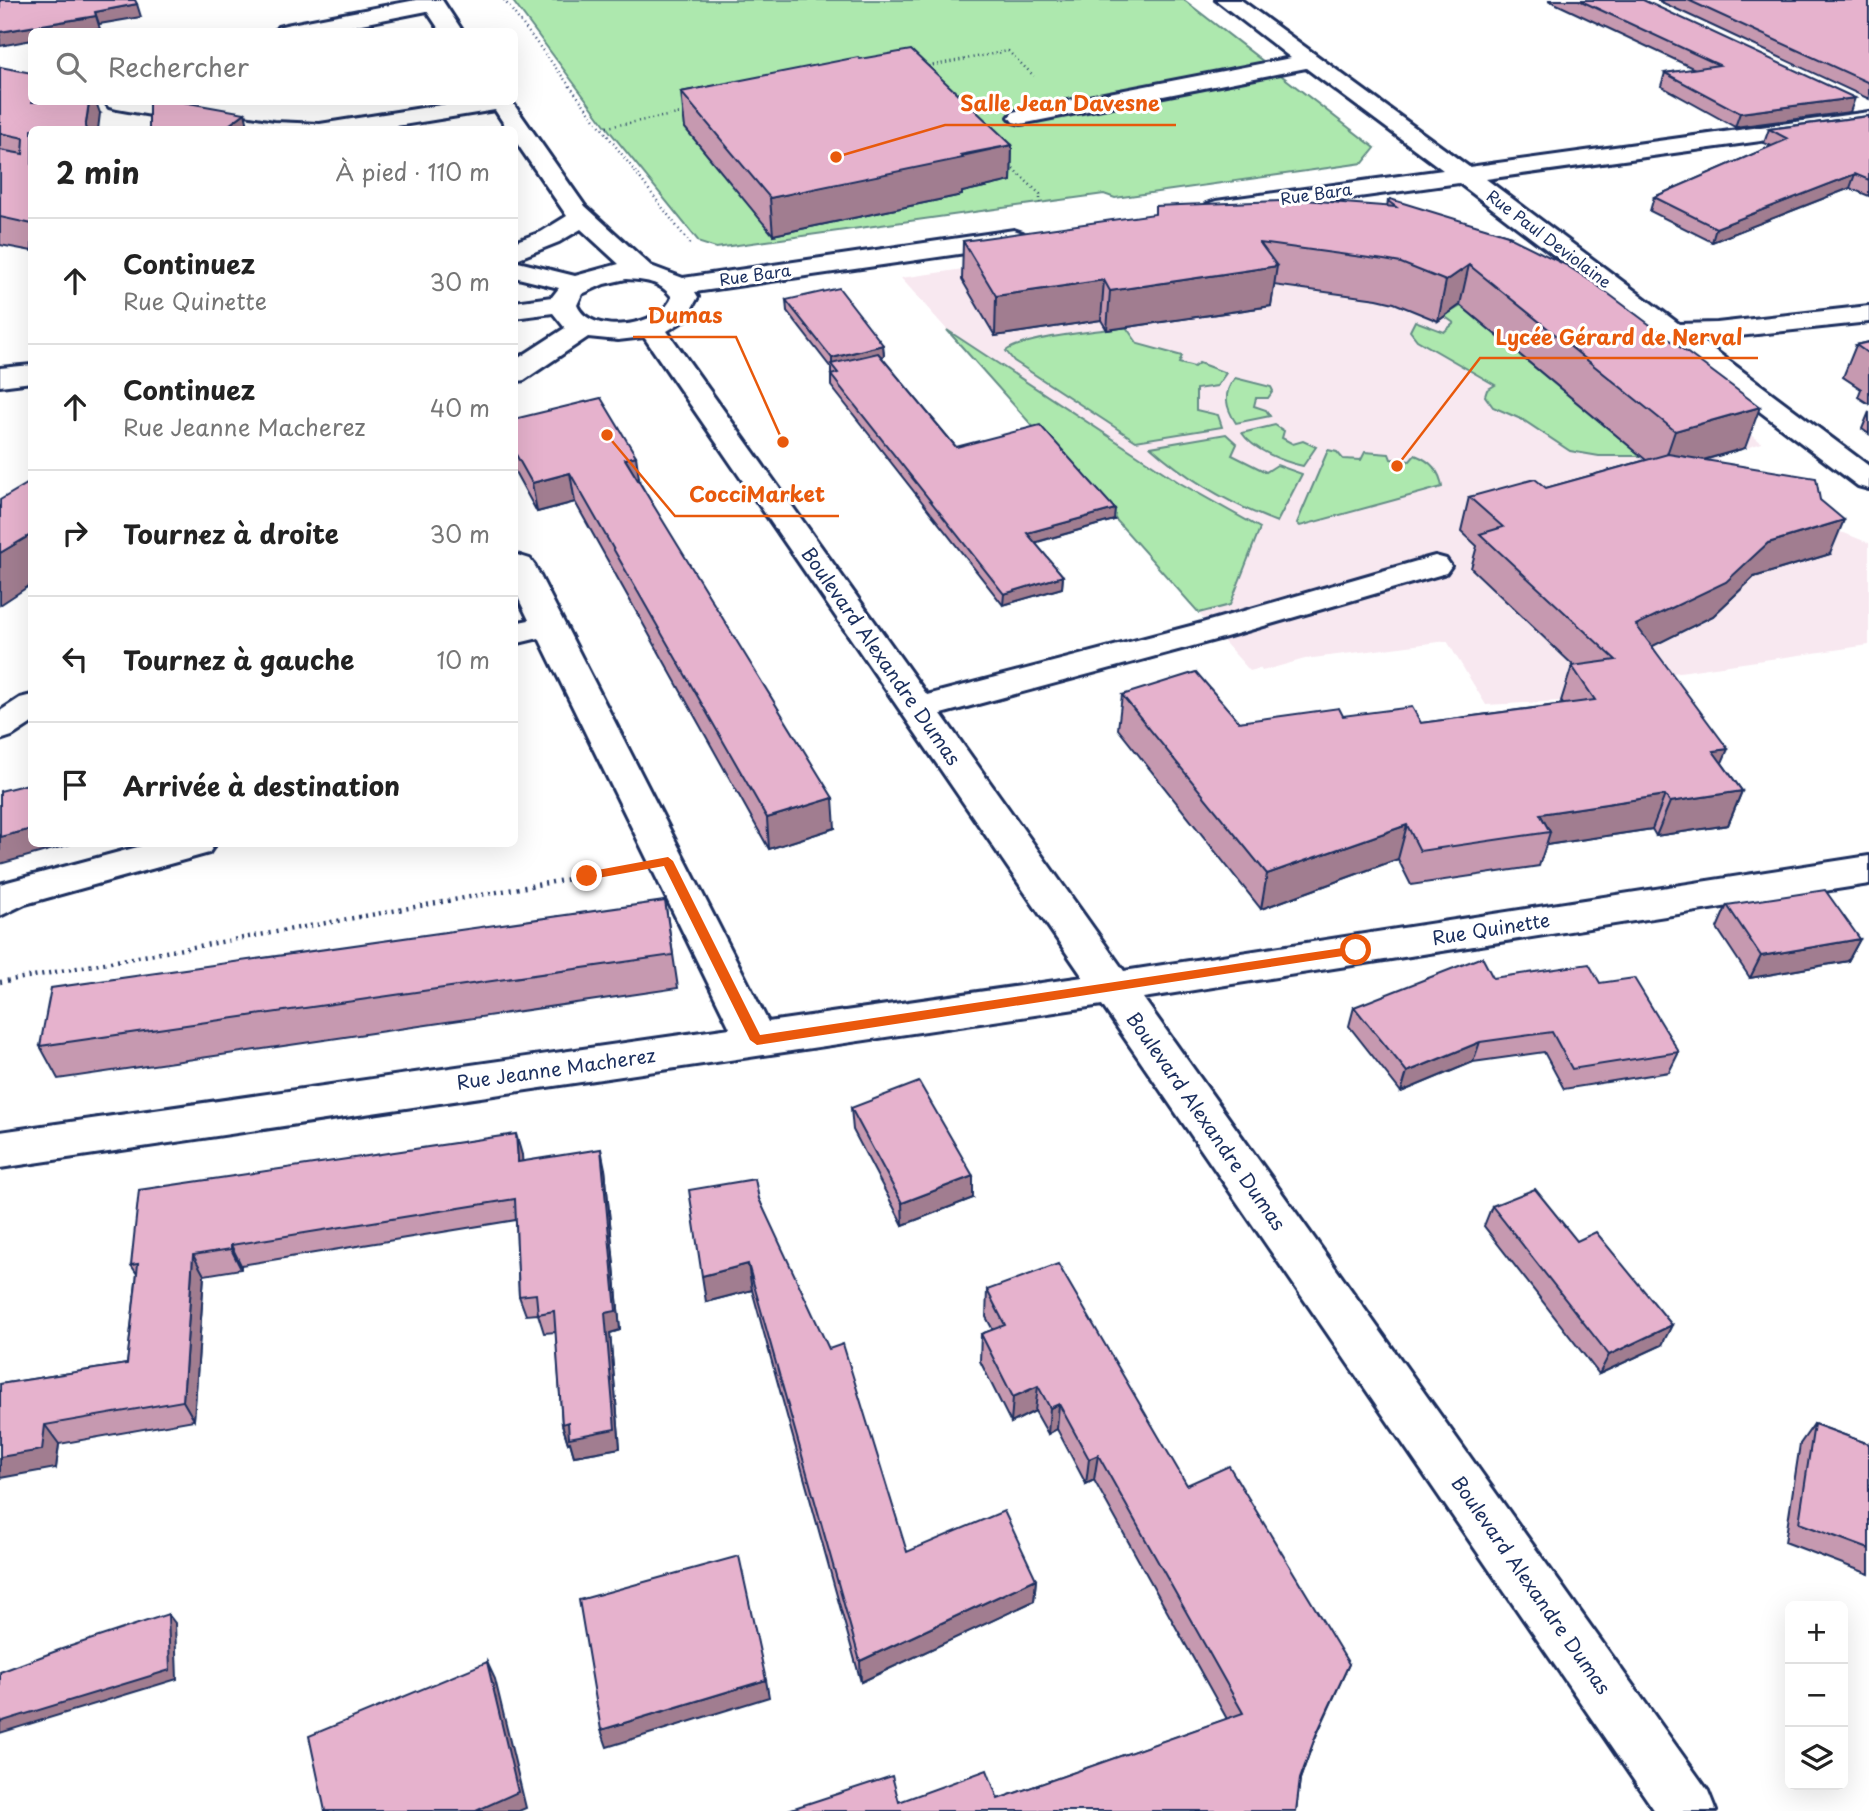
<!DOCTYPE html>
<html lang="fr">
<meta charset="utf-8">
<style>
body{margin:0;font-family:"Playpen Sans",sans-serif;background:#f2f2f2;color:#222}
.controls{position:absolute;right:21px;bottom:21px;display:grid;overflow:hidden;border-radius:10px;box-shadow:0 7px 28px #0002}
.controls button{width:63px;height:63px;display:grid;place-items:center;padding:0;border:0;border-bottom:2px solid #e0e0e0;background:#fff;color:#222;font:35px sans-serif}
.stop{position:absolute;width:21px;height:21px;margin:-16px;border:5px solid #ea580c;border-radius:50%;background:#fff}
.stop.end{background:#ea580c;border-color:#fff;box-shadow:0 2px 7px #0008}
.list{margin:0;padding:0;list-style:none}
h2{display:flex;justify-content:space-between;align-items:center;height:91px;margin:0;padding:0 28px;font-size:30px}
h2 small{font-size:23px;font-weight:400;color:#767676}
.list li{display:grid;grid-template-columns:46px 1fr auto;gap:21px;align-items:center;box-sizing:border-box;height:126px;padding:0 28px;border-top:2px solid #e0e0e0}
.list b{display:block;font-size:26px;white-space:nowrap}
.list p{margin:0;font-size:23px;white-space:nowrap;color:#767676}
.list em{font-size:23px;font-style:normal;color:#767676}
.icon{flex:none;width:38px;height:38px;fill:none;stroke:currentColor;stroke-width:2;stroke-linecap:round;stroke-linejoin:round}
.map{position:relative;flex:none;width:1869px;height:1811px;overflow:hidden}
.search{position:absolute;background:#fff;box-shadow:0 7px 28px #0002;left:28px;top:28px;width:490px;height:77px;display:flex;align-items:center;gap:18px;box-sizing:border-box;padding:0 24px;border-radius:10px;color:#767676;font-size:26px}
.panel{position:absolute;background:#fff;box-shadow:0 7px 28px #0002;left:28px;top:126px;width:490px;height:721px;border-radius:10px}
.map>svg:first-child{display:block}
.built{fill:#f8e8f0}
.green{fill:#ade8ae;stroke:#648c86;stroke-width:2}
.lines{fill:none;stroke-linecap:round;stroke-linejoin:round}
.minor-casing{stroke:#1b2f5e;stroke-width:6}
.path-far1{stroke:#1b2f5e;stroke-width:2.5;stroke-dasharray:1 3.5;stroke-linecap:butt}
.path{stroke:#1b2f5e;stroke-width:4.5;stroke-dasharray:2 5;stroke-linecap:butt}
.minor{fill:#fff;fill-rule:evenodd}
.wall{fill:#c699b0;stroke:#1b2f5e;stroke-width:2}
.shaded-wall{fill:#a17d90;stroke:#1b2f5e;stroke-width:2}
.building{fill:#e6b2cd;stroke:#1b2f5e;stroke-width:2}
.route{fill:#ea580c}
.labels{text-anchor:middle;stroke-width:6;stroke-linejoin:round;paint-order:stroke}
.far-street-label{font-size:16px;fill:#1b2f5e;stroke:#fff}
.street-label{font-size:19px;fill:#1b2f5e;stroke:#fff}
.leader{fill:none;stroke:#e8590c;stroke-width:2.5}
.callout-dot{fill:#e8590c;stroke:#fff;stroke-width:2.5}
.callout-label{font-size:21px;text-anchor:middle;font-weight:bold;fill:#e8590c;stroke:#fff;stroke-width:6;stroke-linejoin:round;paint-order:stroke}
</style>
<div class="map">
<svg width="1869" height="1811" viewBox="0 0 1869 1811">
<rect width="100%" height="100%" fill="#fff"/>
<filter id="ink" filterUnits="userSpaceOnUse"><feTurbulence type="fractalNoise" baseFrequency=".0143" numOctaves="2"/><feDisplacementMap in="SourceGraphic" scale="14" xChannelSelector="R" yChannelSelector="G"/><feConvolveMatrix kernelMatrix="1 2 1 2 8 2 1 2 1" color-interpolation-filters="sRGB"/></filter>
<g filter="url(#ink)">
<polygon class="built" points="1362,212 1488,232 1762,443 1716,457 1775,507 1805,526 1844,533 1869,543 1869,645 1638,678 1561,701 1486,705 1447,641 1305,659 1262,671 1260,668 1250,671 901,278"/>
<g class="green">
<polygon points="512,0 1184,0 1375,148 1363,163 1115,198 1104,194 716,248 700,243 611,133"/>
<polygon points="1461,306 1641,456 1599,456 1570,451 1523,420 1493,407 1485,396 1487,390 1495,385 1417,340 1410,331 1415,321 1444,332 1454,323 1444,316"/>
<path d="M 1126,327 L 1138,344 L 1182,356 L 1179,363 L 1194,367 L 1199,363 L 1226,373 L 1217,386 L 1196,389 L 1196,410 L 1218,415 L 1222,427 L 1136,441 L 1014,361 L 1006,351 C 1023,337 1101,331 1126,327 Z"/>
<polygon points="947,330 1180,483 1260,528 1230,605 1199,613"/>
<path d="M 1235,378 L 1271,387 L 1273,391 L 1268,398 L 1256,398 L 1254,406 L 1266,410 L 1270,416 L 1236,423 C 1226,408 1222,393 1235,378 Z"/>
<path d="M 1275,425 L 1284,431 L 1282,438 L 1293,444 L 1303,441 L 1316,447 L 1303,466 C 1284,462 1253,450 1242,433 Z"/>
<path d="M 1226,434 L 1237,444 L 1232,455 L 1266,472 L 1277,465 L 1302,474 L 1277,522 C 1230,504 1188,480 1151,447 Z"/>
<path d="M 1328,450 L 1337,452 L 1343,459 L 1361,460 L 1365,452 L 1389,454 L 1391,459 L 1410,461 L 1415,455 C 1431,461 1440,471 1442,487 L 1300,526 L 1297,523 Z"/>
</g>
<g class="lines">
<defs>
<g id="minor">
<polygon points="416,0 442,0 463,32 441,32 427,11 321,32 275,32 278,27 286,25"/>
<polygon points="1216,0 1241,0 1469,167 1869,112 1869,126 1486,179 1679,324 1717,323 1869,306 1869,322 1701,340 1869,466 1869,489 1858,486 1459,183 1216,217 1207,214 1203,209 1207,204 1216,201 1443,170 1306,68 1021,124 1013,122 1009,117 1013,112 1021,110 1291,58"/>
<path d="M 105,102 L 155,102 L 274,122 L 320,124 L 460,102 L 512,102 L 585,206 L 651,266 L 683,278 L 1014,230 L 1023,233 L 1027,238 L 1023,243 L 1014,246 L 695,292 L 698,297 L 685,320 L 667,331 L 927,695 L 1202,623 L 1424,559 L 1435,556 L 1446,559 L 1451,566 L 1446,573 L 1226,637 L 941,714 L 1124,971 L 1869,856 L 1869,884 L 1143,998 L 1708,1791 L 1716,1811 L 1655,1811 L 1102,1005 L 0,1168 L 0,1132 L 730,1028 L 539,638 L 514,644 L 514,623 L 529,620 L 514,589 L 514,554 L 530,559 L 535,566 L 768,1022 L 1083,977 L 644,337 L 618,340 L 588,337 L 524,380 L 514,382 L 514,361 L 565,328 L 553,313 L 514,318 L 514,302 L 552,297 L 559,288 L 514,277 L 514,261 L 575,276 L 619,264 L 581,229 L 559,242 L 514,260 L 514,242 L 541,232 L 567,216 L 514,139 L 514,130 L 508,130 L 495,110 L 372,130 L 236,130 L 117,109 L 109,107 ZM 626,279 C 644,280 660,281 672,297 C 661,327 590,337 577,305 L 582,294 L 604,284 Z"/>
<polygon points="32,365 32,382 0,386 0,368"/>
<polygon points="32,695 32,723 12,736 0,740 0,711 20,698"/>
<polygon points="149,844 215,844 209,853 25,904 0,916 0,884"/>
</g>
</defs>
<use href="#minor" class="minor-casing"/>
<g class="path-far1">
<polyline points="504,0 691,245"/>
<polyline points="924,67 1008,51 1034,76"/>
<polyline points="607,127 689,112"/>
<polyline points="1010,166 1040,194 1040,203"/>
</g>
<polyline class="path" points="0,982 619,870"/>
<use href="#minor" class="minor"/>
</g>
<g class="wall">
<polygon points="1548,0 1643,0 1850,112 1735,127 1661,86 1665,73 1695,69"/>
<polygon points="1657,0 1869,0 1869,99"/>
<polygon points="860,59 1012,145 1011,181 962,192 962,195 773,235 685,128 681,92"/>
<polygon points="0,67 100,113 32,130 32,251 0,245"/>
<polygon points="1869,116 1869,196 1850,188 1712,242 1650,211 1654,197 1772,146 1764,143 1769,129"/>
<polygon points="1388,201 1511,236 1510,238 1745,448 1704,460 1830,554 1754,577 1713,616 1652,646 1722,763 1742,791 1728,825 1656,836 1652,829 1546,845 1539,866 1411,885 1398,859 1261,909 1118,729 1122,695 1239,722 1343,716 1421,723 1563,704 1561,701 1572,666 1574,666 1471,568 1477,546 1461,531 1469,497 1546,488 1646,460 1460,305 1438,321 1394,303 1377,299 1274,285 1271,306 1107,330 1101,320 995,336 962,280 963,241 1387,207"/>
<polygon points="786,300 883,345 884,356 881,357 956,447 1114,520 1034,543 1063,576 1062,588 1003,605 831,386 831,368 787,311"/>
<polygon points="1869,342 1869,404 1858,397 1861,389 1843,377 1856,345"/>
<polygon points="1869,412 1869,434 1862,429"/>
<polygon points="514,419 640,483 835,828 769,849 575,502 537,512 514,470"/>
<polygon points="665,901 678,988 58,1079 40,1046"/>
<polygon points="1727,905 1860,939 1848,961 1750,978 1717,928"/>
<polygon points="1493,978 1600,983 1679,1052 1669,1072 1564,1089 1544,1052 1473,1062 1401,1092 1349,1026 1354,1007"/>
<polygon points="851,1108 973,1198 903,1225 853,1130"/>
<polygon points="522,1155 522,1161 605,1169 620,1330 610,1333 620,1448 574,1456 570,1442 568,1443 562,1424 556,1332 544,1333 538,1314 526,1315 519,1296 516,1220 241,1265 241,1269 204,1275 194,1420 59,1444 56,1468 0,1384 127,1364 137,1274 131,1265"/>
<polygon points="759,1199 907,1552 1036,1579 1034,1601 861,1682 752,1290 706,1302"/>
<polygon points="1492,1206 1662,1345 1599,1374 1484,1226"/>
<polygon points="987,1290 1187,1485 1349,1664 1313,1743 1300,1779 1296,1811 899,1802 998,1799 1227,1719 1094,1480 1086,1484 1057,1429 1048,1434 1035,1411 1011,1423 980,1361 981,1334 993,1330 986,1317"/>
<polygon points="1814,1424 1869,1444 1869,1574 1785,1542 1800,1444"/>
</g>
<g class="shaded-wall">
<polygon points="137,4 141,17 99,24 95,12"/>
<polygon points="96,16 100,29 87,32 32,32 32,40 0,46 0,32"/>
<polygon points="1855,98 1850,112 1735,127 1740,113"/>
<polygon points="89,102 96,102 100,113 98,130 85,130"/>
<polygon points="245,113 249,130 222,130"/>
<polygon points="1012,145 1011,181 962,192 962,195 773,235 770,198"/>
<polygon points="1855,174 1850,188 1712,242 1716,228"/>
<polygon points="1469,265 1460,305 1438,321 1446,281"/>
<polygon points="1277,266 1271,306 1107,330 1110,291"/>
<polygon points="1104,280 1101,320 995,336 996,296"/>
<polygon points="883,345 884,356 835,368 832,365 832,358"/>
<polygon points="1760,407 1745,448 1661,472 1675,431"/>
<polygon points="636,456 640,485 625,459"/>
<polygon points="570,473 575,502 537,512 532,483"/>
<polygon points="1115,509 1114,520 1026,545 1027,533"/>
<polygon points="1844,520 1830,554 1754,577 1713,616 1625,660 1636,625 1768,543"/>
<polygon points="32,534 32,584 0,605 0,553"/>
<polygon points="1063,576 1062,588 1003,605 1004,594"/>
<polygon points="1728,749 1713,783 1713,751"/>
<polygon points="1742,791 1728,825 1656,836 1670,802"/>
<polygon points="1665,795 1652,829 1546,845 1550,832 1540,814"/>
<polygon points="833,798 835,828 769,849 767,818"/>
<polygon points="1407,825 1398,859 1261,909 1267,874"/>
<polygon points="32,829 32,844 71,844 0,864 0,837"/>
<polygon points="1860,939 1848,961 1750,978 1761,956"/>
<polygon points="1480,1042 1473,1062 1401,1092 1407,1072"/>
<polygon points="516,1134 522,1155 524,1182 518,1162"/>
<polygon points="601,1149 605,1169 620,1330 610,1333 620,1448 574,1456 570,1442 568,1443 562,1424 568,1422 605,1313"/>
<polygon points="973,1176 973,1198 903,1225 902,1203"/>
<polygon points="231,1245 241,1265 241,1269 231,1249"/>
<polygon points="193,1255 204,1275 194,1420 183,1401"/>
<polygon points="748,1264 752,1290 706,1302 702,1276"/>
<polygon points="1672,1325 1662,1345 1599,1374 1609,1355"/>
<polygon points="1038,1386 1035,1411 1011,1423 1013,1397"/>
<polygon points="1059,1404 1057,1429 1048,1434 1050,1408"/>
<polygon points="45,1425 59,1444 56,1468 0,1478 0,1457"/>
<polygon points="1098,1455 1094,1480 1086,1484 1089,1459"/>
<polygon points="1036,1579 1034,1601 861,1682 860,1661"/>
<polygon points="168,1614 175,1623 177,1679 0,1733 0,1722"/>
<polygon points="487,1662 495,1679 526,1808 519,1811 476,1811"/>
<polygon points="766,1680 769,1697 607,1747 601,1730"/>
</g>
<g class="building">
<polygon points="0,0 135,0 137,4 95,12 96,16 0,32"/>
<polygon points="1579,0 1643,0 1855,98 1740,113 1665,73 1719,65"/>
<polygon points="1688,0 1869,0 1869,83"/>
<polygon points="911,50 1012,145 960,155 963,158 770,198 681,92 858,57 860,59"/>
<polygon points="0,67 32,73 32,102 89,102 85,130 32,130 32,224 0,217 0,150 23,154 24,138 0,133"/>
<polygon points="149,102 183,102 245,113 222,130 149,130"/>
<polygon points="1869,116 1869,180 1855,174 1716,228 1654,197 1788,139 1769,129"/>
<polygon points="1390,199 1511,236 1509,237 1566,265 1594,283 1760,407 1675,431 1469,265 1446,281 1401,263 1384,260 1260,243 1277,266 1110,291 1104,280 996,296 963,241 1155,214 1155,206 1304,200 1396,207 1388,201"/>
<polygon points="839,288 883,345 832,358 786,300"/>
<polygon points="1869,342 1869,354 1856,345"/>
<polygon points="878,353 956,447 1040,425 1115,509 1027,533 1063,576 1004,594 831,375 838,373 831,364"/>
<polygon points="601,398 636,456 625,459 833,798 767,818 570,473 532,483 514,451 514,419"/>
<polygon points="1668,454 1816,478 1820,500 1844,520 1768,543 1726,582 1636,625 1728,749 1713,751 1742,791 1670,802 1665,795 1540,814 1550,832 1420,851 1407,825 1267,874 1122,695 1196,672 1239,722 1339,708 1343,716 1412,707 1421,723 1595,700 1572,666 1616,660 1480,534 1503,527 1469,497 1535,479 1546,488"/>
<polygon points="32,481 32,534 0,553 0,500"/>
<polygon points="32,783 32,829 0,837 0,791"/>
<polygon points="1825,890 1860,939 1761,956 1727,905"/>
<polygon points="665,901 673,955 40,1046 51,988"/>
<polygon points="1482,957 1493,978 1589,964 1600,983 1634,978 1679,1052 1572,1069 1552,1032 1480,1042 1407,1072 1354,1007"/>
<polygon points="919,1082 973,1176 902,1203 851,1108"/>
<polygon points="516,1134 518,1162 601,1149 616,1311 605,1313 615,1429 569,1438 568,1422 562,1424 554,1311 538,1314 536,1294 519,1296 515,1199 231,1245 231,1249 193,1255 183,1401 45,1425 42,1450 0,1457 0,1384 127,1364 138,1264 131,1265 139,1190"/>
<polygon points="755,1179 759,1199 829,1349 843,1344 907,1552 1004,1511 1036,1579 860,1661 748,1264 702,1276 689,1190"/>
<polygon points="1535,1189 1577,1241 1596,1232 1672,1325 1609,1355 1492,1206"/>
<polygon points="1058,1264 1187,1485 1229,1466 1349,1664 1316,1735 1300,1779 1296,1811 785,1811 892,1776 899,1802 987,1770 998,1799 1243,1713 1098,1455 1089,1459 1059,1404 1050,1408 1038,1386 1013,1397 981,1334 1005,1325 987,1290"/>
<polygon points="1814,1424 1869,1444 1869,1549 1799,1523"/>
<polygon points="739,1556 766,1680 601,1730 579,1600"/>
<polygon points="168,1614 170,1670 0,1722 0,1672 59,1650"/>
<polygon points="487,1662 518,1792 476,1811 325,1811 309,1736"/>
</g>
</g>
<polygon class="route" points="668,857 673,861 760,1035 1356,946 1362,950 1356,954 757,1045 750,1040 664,866 587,880 582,876 587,872"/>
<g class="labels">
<g class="far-street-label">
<text transform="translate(1316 194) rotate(-8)" y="6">Rue Bara</text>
<text transform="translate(1549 239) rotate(37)" y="6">Rue Paul Deviolaine</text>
<text transform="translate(755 275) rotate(-8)" y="6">Rue Bara</text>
</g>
<g class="street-label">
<text transform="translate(881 656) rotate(55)" y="7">Boulevard Alexandre Dumas</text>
<text transform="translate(1491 929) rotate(-9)" y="7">Rue Quinette</text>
<text transform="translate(556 1069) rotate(-8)" y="7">Rue Jeanne Macherez</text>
<text transform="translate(1206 1121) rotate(55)" y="7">Boulevard Alexandre Dumas</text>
<text transform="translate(1531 1585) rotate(55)" y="7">Boulevard Alexandre Dumas</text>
</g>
</g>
<path class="leader" d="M836 157L945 125H1176M783 442L736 337H633M1397 466L1480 358H1758M607 435L675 516H839"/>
<g class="callout-dot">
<circle cx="836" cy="157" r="7"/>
<circle cx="783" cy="442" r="7"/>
<circle cx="1397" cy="466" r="7"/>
<circle cx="607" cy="435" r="7"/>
</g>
<g class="callout-label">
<text x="1060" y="111">Salle Jean Davesne</text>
<text x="685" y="323">Dumas</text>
<text x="1619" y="345">Lycée Gérard de Nerval</text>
<text x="757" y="502">CocciMarket</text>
</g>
</svg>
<div class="controls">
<button>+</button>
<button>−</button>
<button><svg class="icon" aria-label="layers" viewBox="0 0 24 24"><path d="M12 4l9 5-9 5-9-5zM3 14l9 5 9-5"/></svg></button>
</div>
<div class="stop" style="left:1356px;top:950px"></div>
<div class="stop end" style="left:587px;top:876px"></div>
<div class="search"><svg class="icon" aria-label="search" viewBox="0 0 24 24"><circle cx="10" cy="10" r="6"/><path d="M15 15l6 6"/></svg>Rechercher</div>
<section class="panel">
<h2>2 min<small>À pied · 110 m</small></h2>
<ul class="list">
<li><svg class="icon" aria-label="ahead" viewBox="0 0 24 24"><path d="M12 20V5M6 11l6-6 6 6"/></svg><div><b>Continuez</b><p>Rue Quinette</p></div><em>30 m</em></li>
<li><svg class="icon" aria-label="ahead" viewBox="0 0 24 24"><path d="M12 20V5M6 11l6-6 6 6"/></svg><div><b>Continuez</b><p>Rue Jeanne Macherez</p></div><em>40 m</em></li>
<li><svg class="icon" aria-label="right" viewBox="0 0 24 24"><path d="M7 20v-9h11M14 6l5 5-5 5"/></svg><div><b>Tournez à droite</b></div><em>30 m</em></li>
<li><svg class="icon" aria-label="left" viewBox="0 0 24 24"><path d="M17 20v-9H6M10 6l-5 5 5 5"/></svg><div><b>Tournez à gauche</b></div><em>10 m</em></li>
<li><svg class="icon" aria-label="arrive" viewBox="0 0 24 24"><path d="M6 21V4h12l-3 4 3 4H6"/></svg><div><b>Arrivée à destination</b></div></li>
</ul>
</section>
</div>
